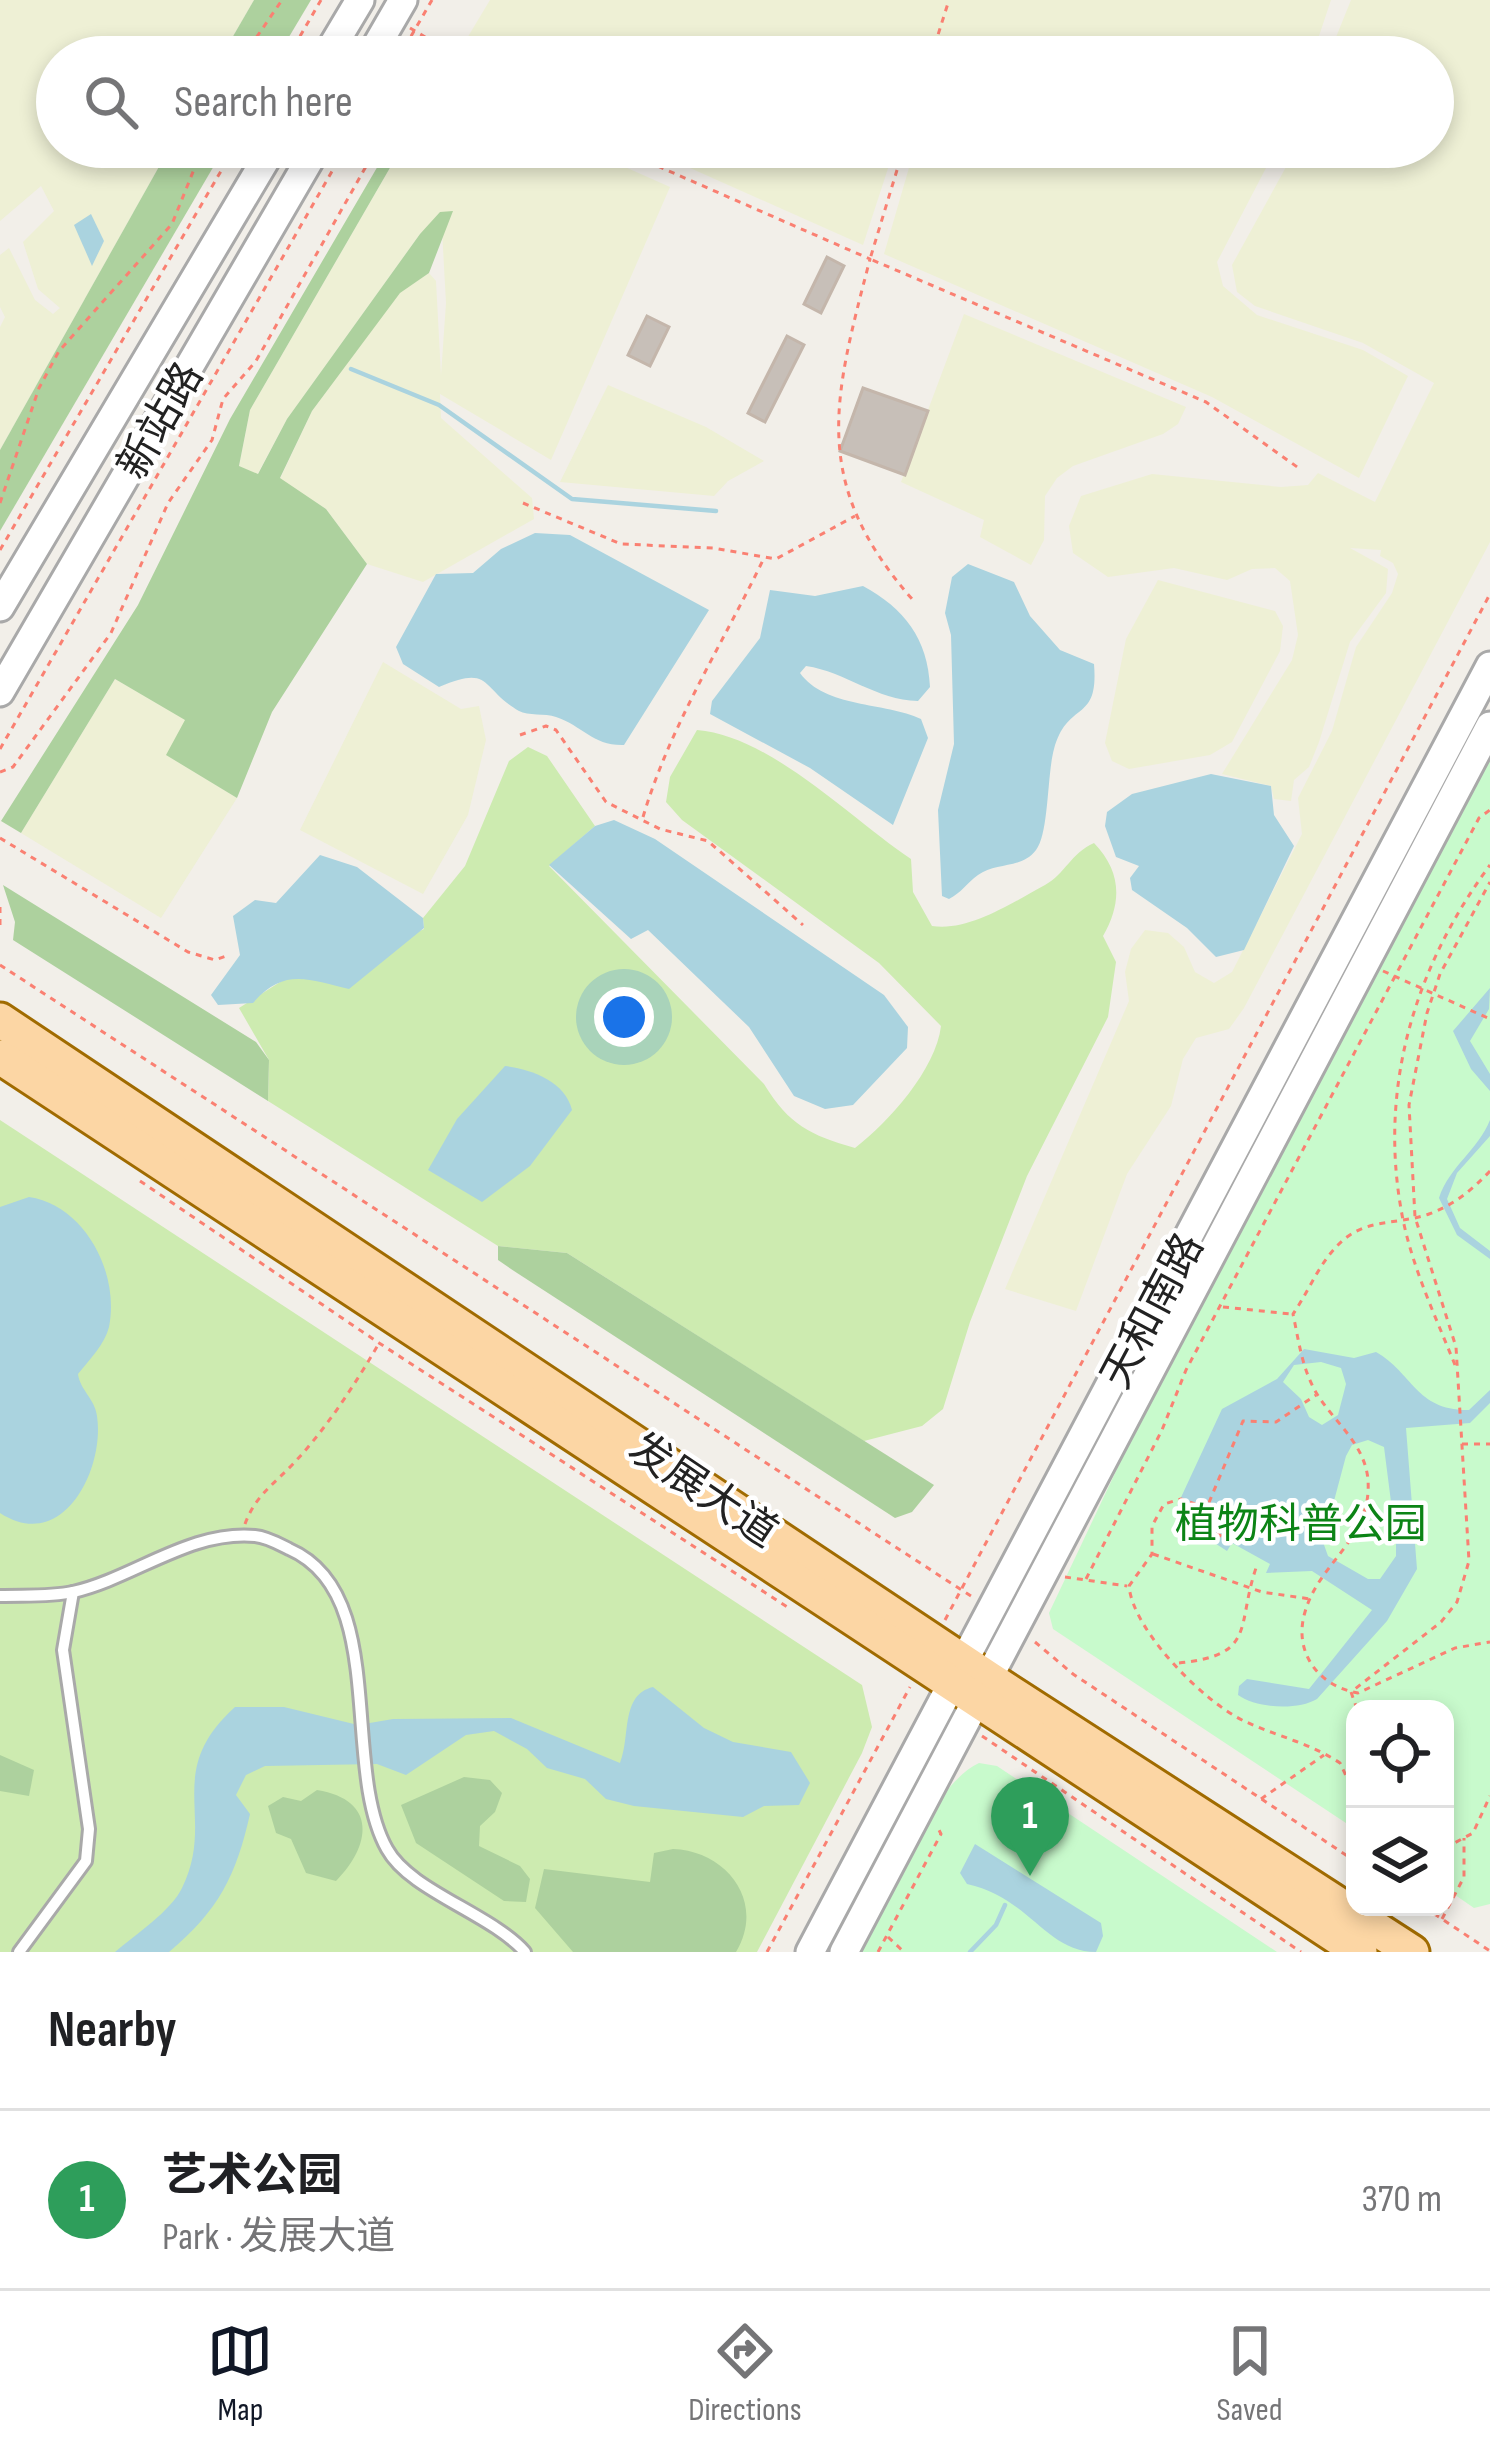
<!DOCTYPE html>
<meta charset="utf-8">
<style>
body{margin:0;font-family:"Sofia Sans Condensed","Noto Sans SC",sans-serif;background:#f6f6f6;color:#202124}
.controls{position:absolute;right:36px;bottom:36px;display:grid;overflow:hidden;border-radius:24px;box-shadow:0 6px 18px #0003}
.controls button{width:108px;height:108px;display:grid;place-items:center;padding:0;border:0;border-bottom:3px solid #e0e0e0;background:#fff;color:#202124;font:60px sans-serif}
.you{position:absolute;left:624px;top:1017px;width:42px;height:42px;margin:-30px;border:9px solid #fff;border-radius:50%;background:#1a73e8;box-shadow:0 0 0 18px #1a73e833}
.badge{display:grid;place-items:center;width:78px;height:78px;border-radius:50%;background:#111827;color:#fff;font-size:39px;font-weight:700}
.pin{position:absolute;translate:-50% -99px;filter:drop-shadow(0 3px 6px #0008)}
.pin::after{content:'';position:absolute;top:63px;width:42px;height:36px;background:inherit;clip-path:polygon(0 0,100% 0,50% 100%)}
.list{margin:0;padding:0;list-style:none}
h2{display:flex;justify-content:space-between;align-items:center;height:156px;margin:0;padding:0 48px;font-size:51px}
h2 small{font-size:39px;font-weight:400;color:#757577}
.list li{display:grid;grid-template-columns:78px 1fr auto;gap:36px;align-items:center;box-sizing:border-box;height:180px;padding:0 48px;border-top:3px solid #e0e0e0}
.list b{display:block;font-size:45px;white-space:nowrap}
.list p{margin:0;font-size:39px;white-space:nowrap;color:#757577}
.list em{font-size:39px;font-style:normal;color:#757577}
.icon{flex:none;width:66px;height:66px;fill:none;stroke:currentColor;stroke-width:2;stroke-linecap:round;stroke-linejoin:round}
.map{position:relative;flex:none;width:1490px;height:1952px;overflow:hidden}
.search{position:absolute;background:#fff;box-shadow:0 6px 18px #0003;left:36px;right:36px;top:36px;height:132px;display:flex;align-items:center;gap:30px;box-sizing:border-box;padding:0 42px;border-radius:66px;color:#757577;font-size:45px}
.sheet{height:336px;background:#fff}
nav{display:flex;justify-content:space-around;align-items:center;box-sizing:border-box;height:168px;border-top:3px solid #e0e0e0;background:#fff;font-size:33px;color:#757577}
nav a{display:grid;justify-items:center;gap:6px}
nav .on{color:#111827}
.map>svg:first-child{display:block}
.farmland{fill:#eef0d5}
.grass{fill:#cdebb0}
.forest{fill:#add19e}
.park{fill:#c8facc}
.water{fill:#aad3df;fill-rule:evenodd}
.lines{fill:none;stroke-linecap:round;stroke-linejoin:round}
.stream{stroke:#aad3df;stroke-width:4.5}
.building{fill:#c7bfb8;stroke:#c4b6ab;stroke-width:3}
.service-casing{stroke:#a9a9a9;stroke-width:16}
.tertiary-casing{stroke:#a9a9a9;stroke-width:33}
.primary-casing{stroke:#a06b00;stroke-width:39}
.path{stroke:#fa8072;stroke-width:3;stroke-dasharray:6 6;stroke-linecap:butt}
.service{stroke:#fff;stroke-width:10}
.tertiary{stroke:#fff;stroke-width:27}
.primary{stroke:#fcd6a4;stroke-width:33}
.labels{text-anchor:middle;stroke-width:9;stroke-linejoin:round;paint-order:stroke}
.street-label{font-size:42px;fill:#222;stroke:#fff}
.park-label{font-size:42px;fill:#0c8416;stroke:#fff}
</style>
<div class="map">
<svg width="1490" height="1952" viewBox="0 0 1490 1952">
<rect width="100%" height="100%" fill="#f2efe9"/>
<g class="farmland">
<polygon points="0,0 254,0 221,57 57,57 57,147 170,147 0,450 0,327 5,317 0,307 0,255 9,248 35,300 53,314 60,308 38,289 23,242 54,211 41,186 0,221"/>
<polygon points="490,0 1331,0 1312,57 481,57 463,45"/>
<polygon points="1351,0 1490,0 1490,542 1244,1008 1229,1029 1196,1038 1183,1059 1171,1106 1127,1174 1076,1311 1005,1289 1129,1001 1125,972 1131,949 1145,930 1168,933 1184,947 1195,972 1214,983 1232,972 1302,834 1298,798 1332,731 1356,647 1392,593 1398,574 1393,563 1380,556 1381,550 1350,548 1388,569 1386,593 1350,642 1319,742 1309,767 1294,780 1291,801 1274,799 1271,786 1222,774 1292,660 1298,635 1290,581 1275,568 1252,569 1227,580 1174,568 1108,577 1073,553 1069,526 1081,496 1152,474 1281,487 1308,485 1318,473 1375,502 1434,383 1363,343 1255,306 1237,292 1232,265 1297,147 1433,147 1433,57 1328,57"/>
<polygon points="402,147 580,147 670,187 551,460 440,394 441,418 532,498 534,519 423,582 367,564 326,509 280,479 312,411 400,292 429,273 436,281 441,375 446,303 442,230 452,213 420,234 287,419 257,475 239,467 250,410"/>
<polygon points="643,147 895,147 863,245"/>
<polygon points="915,147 1277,147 1217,262 1223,286 1257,315 1363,350 1408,376 1359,478 1212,397 884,254"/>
<polygon points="964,314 1186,407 1178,424 1163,434 1073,466 1057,478 1045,496 1044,540 1031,565 980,537 984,520 901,482"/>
<polygon points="608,385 706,427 764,461 728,481 714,496 560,482"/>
<polygon points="1158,580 1275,611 1283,626 1280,651 1232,742 1210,755 1129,769 1112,761 1105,743 1126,639"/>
<polygon points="383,662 461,709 479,706 486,740 468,815 423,894 300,830"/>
<polygon points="115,679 186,720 167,755 237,798 161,918 21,833"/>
</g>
<g class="grass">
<path d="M 697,730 C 771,736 851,819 911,859 L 913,892 L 932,926 C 968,932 1012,903 1045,885 C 1065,874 1071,853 1094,843 C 1122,872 1122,903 1103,936 L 1116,962 L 1108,1017 L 1027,1176 L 970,1322 L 943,1409 L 922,1426 L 864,1441 L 567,1253 L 498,1246 L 268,1101 L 269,1060 L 239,1008 L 288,977 L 319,977 L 424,929 L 423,918 L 465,866 L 509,761 L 528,747 L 547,756 L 595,826 L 549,866 L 764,1084 C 789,1125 810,1135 855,1148 C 889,1122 936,1069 941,1026 L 879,963 L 682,820 L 666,802 L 670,777 Z"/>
<polygon points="0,1120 862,1685 872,1727 862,1753 757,1952 0,1952"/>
</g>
<g class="forest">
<polygon points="254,0 311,0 277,57 221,57"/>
<polygon points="170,147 225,147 0,531 0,450"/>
<polygon points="389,147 402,147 250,410 239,466 258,474 287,419 420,234 440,212 453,211 429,273 400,293 312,411 280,478 326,509 367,564 272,712 237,798 166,755 185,720 115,679 21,833 1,821 138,605 230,419"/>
<polygon points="3,885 256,1042 269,1060 268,1101 13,940 15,922"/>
<polygon points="498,1246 567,1253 934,1485 912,1512 895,1518 514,1271 498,1260"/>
<polygon points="0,1755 34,1770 29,1796 0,1791"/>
<polygon points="464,1777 490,1780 502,1793 495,1812 480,1826 479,1846 520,1866 530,1879 526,1902 504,1901 416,1843 401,1805"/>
<path d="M 317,1790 C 378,1800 371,1846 336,1881 L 306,1873 L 291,1839 L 276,1833 L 268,1806 L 283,1797 L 301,1801 Z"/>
<path d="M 673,1849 C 727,1851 766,1902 736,1952 L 573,1952 L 535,1908 L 544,1869 L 650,1882 L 654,1853 Z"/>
</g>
<g class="park">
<polygon points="1490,750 1490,1904 1474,1908 1445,1888 1445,1709 1355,1709 1355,1829 1053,1629 1049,1613 1168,1361"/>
<path d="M 979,1763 L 997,1766 L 1277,1952 L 856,1952 C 883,1904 932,1784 979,1763 Z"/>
</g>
<g class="water">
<polygon points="91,214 104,241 92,266 74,225"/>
<path d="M 535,533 L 570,535 L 709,610 L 624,745 C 593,746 583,726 556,717 C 545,713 528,716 519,711 C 480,689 493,664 439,687 L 403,664 L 396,647 L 436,574 L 473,573 L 501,549 Z"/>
<path d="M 968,564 L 1014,582 L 1030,616 L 1060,650 L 1094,664 C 1099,724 1068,699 1054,749 C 1047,774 1049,834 1036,850 C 1022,869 996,862 978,875 C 967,883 961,893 949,899 L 942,896 L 938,810 L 954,744 L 951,635 L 945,613 L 952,577 Z"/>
<path d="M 863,586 C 904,608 928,639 930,687 L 918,701 C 876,700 846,672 806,666 L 800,673 C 825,708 885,702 921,719 L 928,738 L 893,825 L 810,768 L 710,714 L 712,701 L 760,638 L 770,590 L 815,596 Z"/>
<polygon points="1211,774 1271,786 1274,815 1294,846 1244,950 1216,957 1187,928 1132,890 1130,878 1139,866 1116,857 1105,826 1107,812 1132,794"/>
<polygon points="614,820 655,839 884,995 908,1027 907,1048 853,1105 825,1109 794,1096 749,1027 648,930 631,939 549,865 595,826"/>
<path d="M 320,855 L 357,867 L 423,918 L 424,928 L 349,989 C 309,980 284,967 253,1003 L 218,1005 L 211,995 L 240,955 L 233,916 L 255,900 L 276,903 Z"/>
<polygon points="1490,988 1489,1009 1470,1041 1490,1074 1490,1091 1471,1069 1453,1031"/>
<path d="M 505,1066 C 531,1069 565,1081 572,1110 L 530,1166 L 482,1202 L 428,1170 L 457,1119 Z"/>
<path d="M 1490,1120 L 1490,1136 L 1457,1173 L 1447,1199 L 1460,1228 L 1490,1251 L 1490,1259 L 1457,1235 L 1439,1198 C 1449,1167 1478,1150 1490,1120 Z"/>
<path d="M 29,1197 C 84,1205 120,1272 109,1327 C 105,1344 89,1360 78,1374 C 80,1390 95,1399 97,1416 C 105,1469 63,1554 0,1513 L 0,1207 Z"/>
<path d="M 1304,1349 L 1354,1358 L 1376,1352 C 1413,1373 1416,1411 1469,1410 L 1490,1390 L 1490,1403 L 1470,1423 L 1406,1428 L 1417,1569 L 1387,1621 L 1317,1699 C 1297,1711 1256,1708 1238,1695 L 1239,1686 L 1247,1679 L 1309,1689 L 1372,1610 L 1312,1571 L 1266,1573 L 1270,1564 L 1232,1543 L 1227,1551 L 1196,1531 L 1177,1506 L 1222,1409 L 1277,1379 ZM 1321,1362 L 1341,1368 L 1346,1384 L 1338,1415 L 1322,1425 L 1309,1417 L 1301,1399 L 1283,1382 L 1294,1365 ZM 1368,1440 L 1384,1447 L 1396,1541 L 1396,1556 L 1380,1579 L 1368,1579 L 1328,1556 L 1323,1542 L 1346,1456 L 1352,1445 Z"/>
<path d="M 653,1687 L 704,1728 L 733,1742 L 791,1752 L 810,1783 L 799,1805 L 764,1806 L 743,1817 L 634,1806 L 606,1799 L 585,1779 L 547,1768 L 527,1749 L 494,1731 L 466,1735 L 406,1775 L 377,1764 L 265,1766 L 246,1775 L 236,1795 L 250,1814 C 236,1876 219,1910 169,1952 L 115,1952 C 135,1935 171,1911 182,1888 C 217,1817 162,1773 235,1707 L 284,1707 L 358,1725 L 393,1719 L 511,1718 L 620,1763 C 631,1737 620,1695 653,1687 Z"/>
<path d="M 975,1844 L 1101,1923 L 1103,1936 L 1096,1952 C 1046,1952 1029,1897 967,1884 L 960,1873 Z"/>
</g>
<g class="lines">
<g class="stream">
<polyline points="351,369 439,405 572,499 716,511"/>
<polyline points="970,1952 996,1925 1005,1905"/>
</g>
</g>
<g class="building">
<polygon points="827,257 844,266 821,313 804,304"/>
<polygon points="647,316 669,327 650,366 628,355"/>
<polygon points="787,336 804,345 765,422 748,413"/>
<polygon points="863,388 928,411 905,475 840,451"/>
</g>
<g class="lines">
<defs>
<g id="service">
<path d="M 0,1596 C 23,1595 50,1597 73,1592 C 134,1578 190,1530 255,1536 C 267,1537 279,1544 289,1549 C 390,1593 340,1765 387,1849 C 410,1891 490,1913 525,1952"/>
<polyline points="19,1952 86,1861 89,1829 63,1650 73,1592"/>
</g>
<g id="tertiary">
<polyline points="326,57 360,0"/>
<polyline points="370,57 403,0"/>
<polyline points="0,607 273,147"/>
<polyline points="0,692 317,147"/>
<polyline points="810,1952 1490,666"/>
<polyline points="844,1952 1490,726"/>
</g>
<g id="primary">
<polyline points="0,1020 988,1678 1412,1952"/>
<polyline points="0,1057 1360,1952"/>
</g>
</defs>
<use href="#service" class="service-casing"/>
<use href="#tertiary" class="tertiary-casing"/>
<use href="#primary" class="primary-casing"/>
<g class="path">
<polyline points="410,28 459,57"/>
<polyline points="243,57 282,0"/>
<polyline points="288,57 321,0"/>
<polyline points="399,57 432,0"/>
<polyline points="931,57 949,0"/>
<path d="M 614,147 L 870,259 C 834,398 809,481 912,599"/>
<polyline points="904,147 870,259 1206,402 1300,469"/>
<polyline points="0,503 39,388 59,351 172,224 203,147"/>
<polyline points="523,503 621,544 713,548 776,559 855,516"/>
<polyline points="0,550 235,147"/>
<polyline points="520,735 546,726 556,730 606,802 660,829 708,841 803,925"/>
<polyline points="0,749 346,147"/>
<polyline points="0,772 13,767 111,633 168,503 212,440 223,399 256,361 377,147"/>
<path d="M 643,817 C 670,726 722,645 763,560"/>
<polyline points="0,838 188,952 215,960 229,955"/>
<polyline points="0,907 0,926"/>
<polyline points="0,965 974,1598"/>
<polyline points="1383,971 1490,1019"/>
<path d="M 1490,1171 C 1472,1190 1454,1205 1429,1214 C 1401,1224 1371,1219 1347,1237 C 1321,1257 1311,1288 1293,1314 C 1299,1342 1302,1369 1317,1394 C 1335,1423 1365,1444 1368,1480 C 1372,1539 1319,1562 1305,1612 C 1293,1652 1318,1686 1358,1693 L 1455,1648 L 1490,1642"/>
<polyline points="140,1181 379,1343 789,1608"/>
<polyline points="1223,1307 1291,1314"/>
<path d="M 1455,1365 C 1435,1315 1410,1263 1401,1209 C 1379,1084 1416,965 1490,865"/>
<polyline points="1462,1444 1490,1444"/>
<path d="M 1207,1508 L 1181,1499 L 1164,1504 L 1152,1526 L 1152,1554 L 1129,1586 C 1133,1631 1204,1702 1244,1721 C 1276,1736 1310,1743 1340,1763 L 1355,1795"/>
<path d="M 245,1524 C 255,1496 274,1484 293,1464 C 326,1429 354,1386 378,1345"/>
<polyline points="1232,1542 1200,1524 1243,1421 1276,1422 1316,1395"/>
<polyline points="1153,1554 1262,1592 1310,1599"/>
<polyline points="1065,1577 1127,1586"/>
<polyline points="1086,1579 1162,1430 1186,1370 1479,818 1490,810"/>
<polyline points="945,1620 1490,594"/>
<polyline points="1035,1642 1073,1674 1355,1861"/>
<path d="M 1179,1663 C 1257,1655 1236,1627 1256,1568"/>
<polyline points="1357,1709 1351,1692 1441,1622 1457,1602 1469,1561 1456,1347 1415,1217 1409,1105 1427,1013 1440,974 1490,882"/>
<polyline points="982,1736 1301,1952"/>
<polyline points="1261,1799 1324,1755"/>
<polyline points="1445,1848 1473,1833 1490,1796"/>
<polyline points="1424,1907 1490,1951"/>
<polyline points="1442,1919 1464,1877 1464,1838"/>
<polyline points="888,1937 904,1952"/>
<polyline points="767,1952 910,1687"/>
<polyline points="878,1952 941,1834 937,1826"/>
</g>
<use href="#service" class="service"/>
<use href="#tertiary" class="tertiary"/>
<use href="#primary" class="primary"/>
</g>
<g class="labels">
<g class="street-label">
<text transform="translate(159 420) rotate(-60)" y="15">新站路</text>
<text transform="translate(1151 1310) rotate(-62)" y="15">天和南路</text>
<text transform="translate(704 1489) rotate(34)" y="15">发展大道</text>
</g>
<g class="park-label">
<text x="1301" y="1538">植物科普公园</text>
</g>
</g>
</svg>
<div class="controls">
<button><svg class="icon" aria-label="locate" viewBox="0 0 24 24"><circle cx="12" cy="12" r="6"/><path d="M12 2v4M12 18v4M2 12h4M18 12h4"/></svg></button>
<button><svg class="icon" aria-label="layers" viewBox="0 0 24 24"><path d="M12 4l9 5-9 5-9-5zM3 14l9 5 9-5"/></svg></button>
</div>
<div class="you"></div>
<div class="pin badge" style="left:1030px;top:1876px;background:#2e9e5b">1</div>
<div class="search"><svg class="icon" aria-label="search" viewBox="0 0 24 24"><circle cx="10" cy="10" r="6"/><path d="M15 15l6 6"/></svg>Search here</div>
</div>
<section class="sheet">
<h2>Nearby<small></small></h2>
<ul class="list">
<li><span class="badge" style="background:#2e9e5b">1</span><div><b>艺术公园</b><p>Park · 发展大道</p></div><em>370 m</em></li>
</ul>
</section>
<nav>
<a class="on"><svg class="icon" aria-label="map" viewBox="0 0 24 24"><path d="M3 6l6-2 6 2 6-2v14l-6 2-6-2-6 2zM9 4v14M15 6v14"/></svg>Map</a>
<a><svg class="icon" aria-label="directions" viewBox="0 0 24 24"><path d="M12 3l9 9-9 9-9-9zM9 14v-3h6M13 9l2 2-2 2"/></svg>Directions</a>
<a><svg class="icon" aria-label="saved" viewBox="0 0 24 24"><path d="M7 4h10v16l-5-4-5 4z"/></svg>Saved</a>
</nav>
